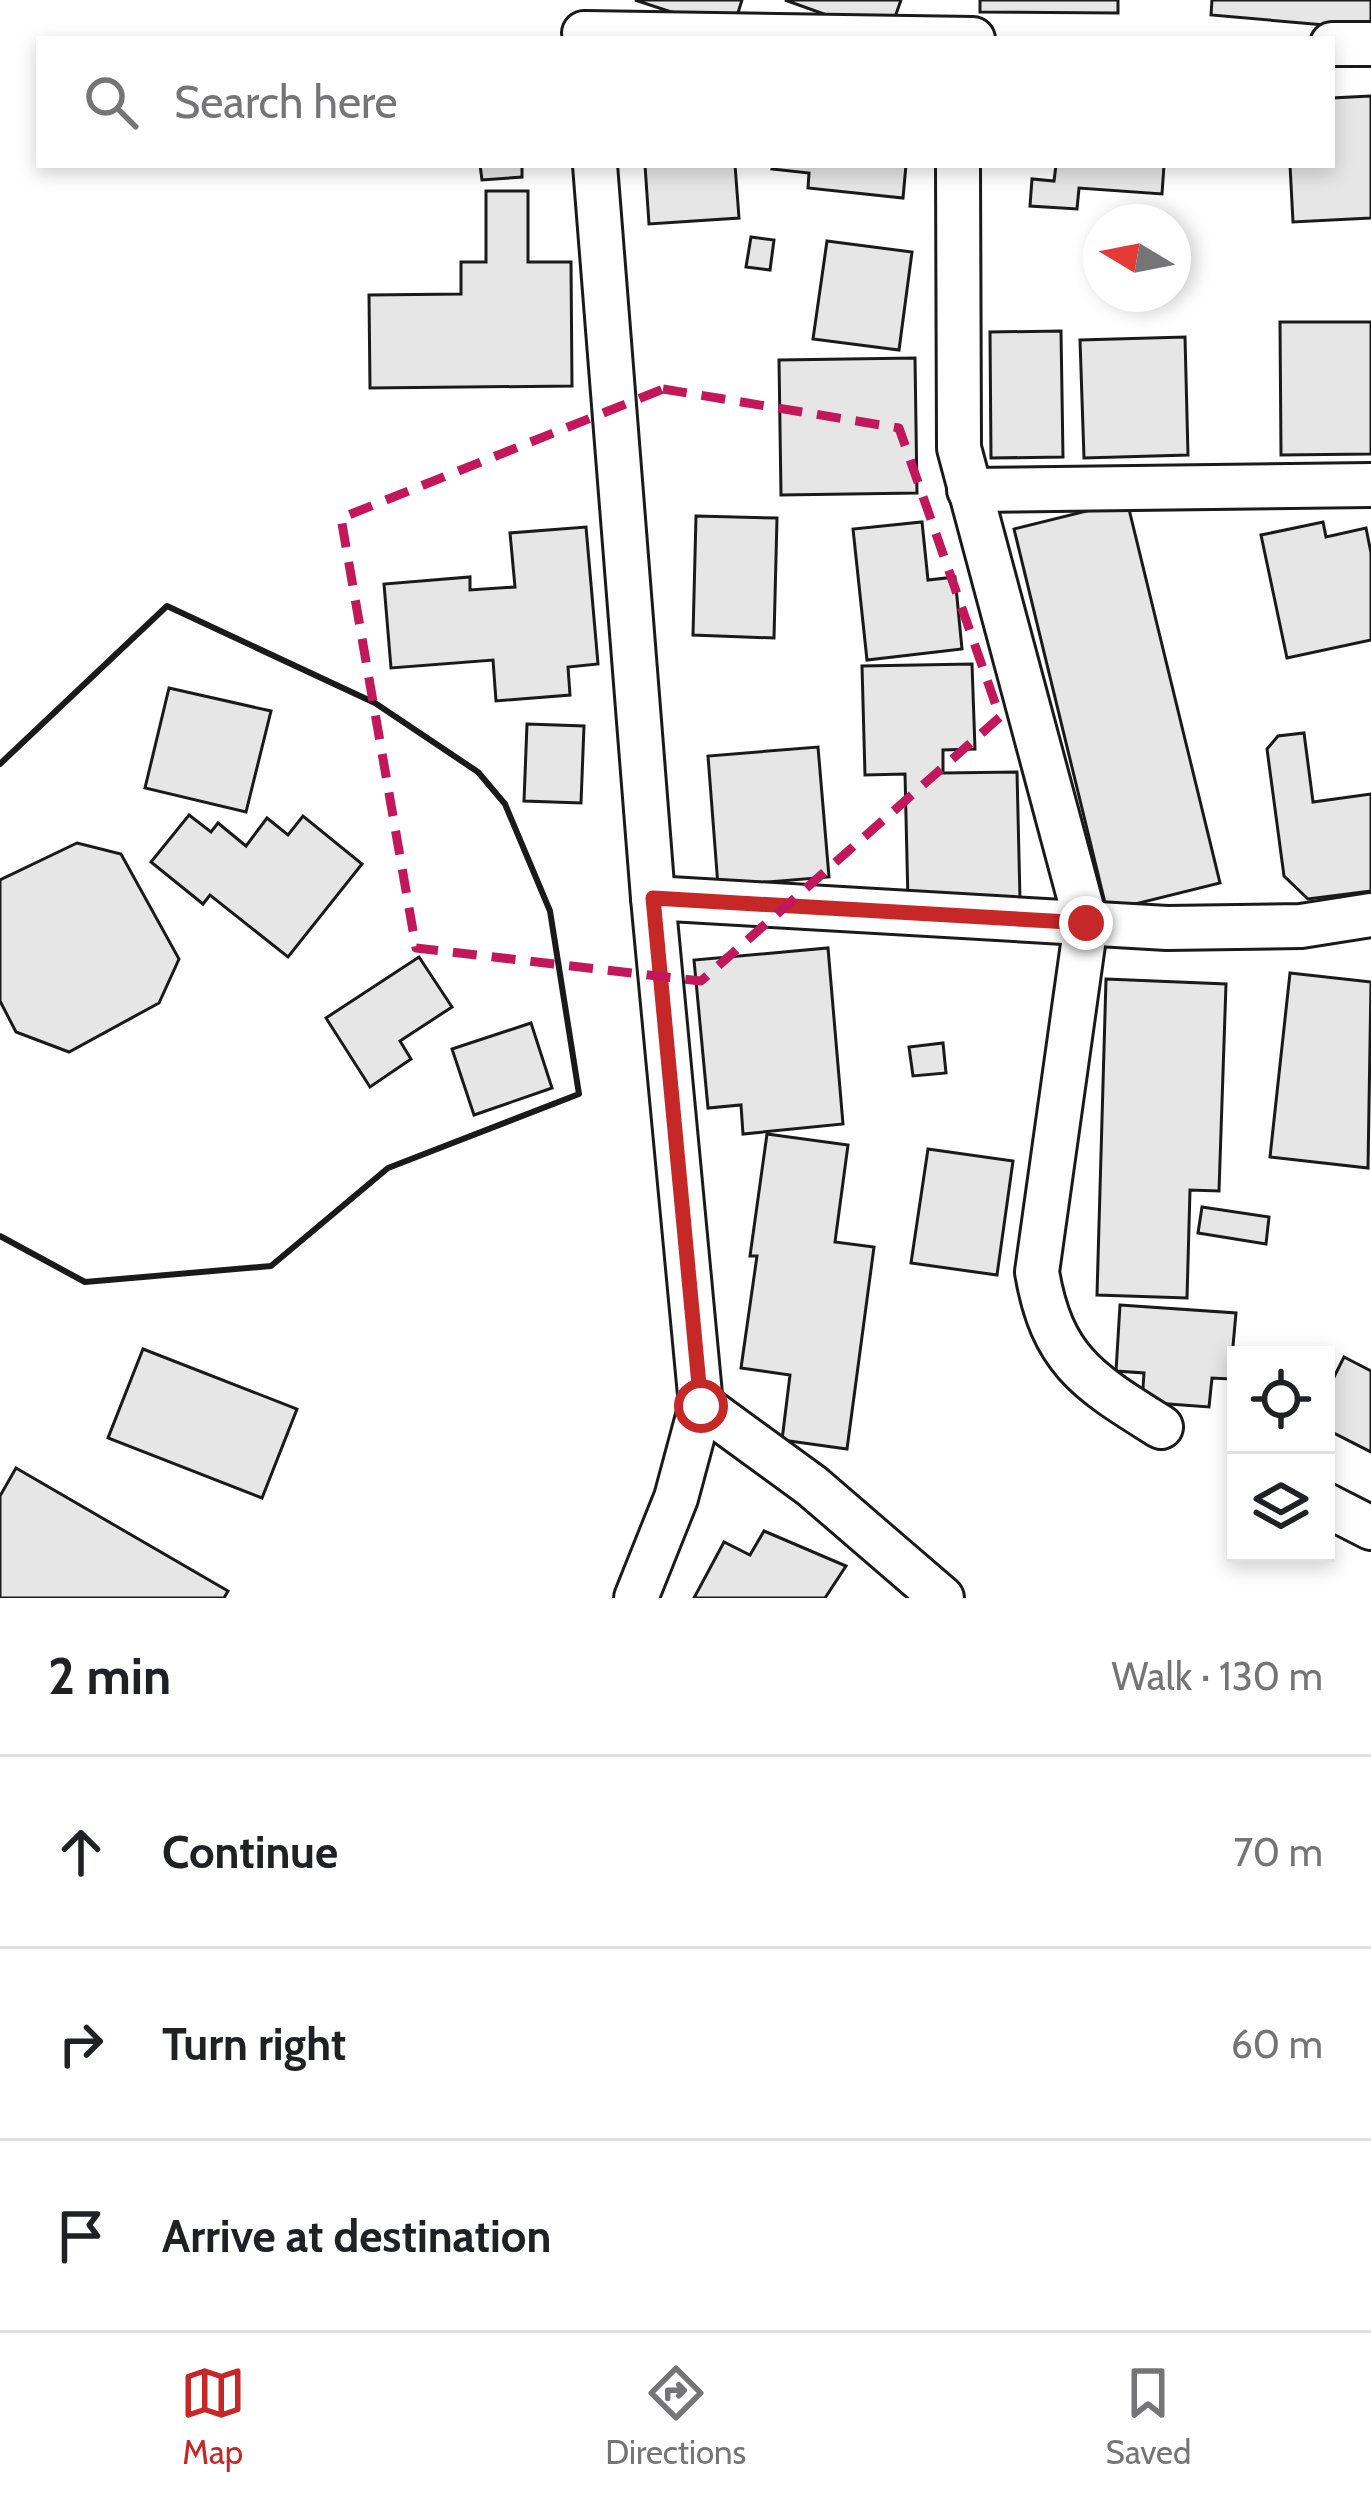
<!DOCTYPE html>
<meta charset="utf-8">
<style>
body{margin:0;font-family:Cabin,sans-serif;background:#f2f2f2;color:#202124}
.controls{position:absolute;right:36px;bottom:36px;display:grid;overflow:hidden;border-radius:0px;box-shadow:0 6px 18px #0003}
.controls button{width:108px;height:108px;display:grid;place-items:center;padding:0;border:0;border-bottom:3px solid #e0e0e0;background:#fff;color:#202124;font:60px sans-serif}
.compass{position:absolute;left:1083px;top:204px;width:108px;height:108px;border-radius:50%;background:#fff;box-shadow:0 6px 18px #0003;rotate:280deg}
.stop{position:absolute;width:36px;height:36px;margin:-27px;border:9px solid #c62828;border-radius:50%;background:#fff}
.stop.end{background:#c62828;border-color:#fff;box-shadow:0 3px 12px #0008}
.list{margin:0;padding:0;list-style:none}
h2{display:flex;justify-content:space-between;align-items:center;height:156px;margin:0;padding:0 48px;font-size:51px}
h2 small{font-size:39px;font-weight:400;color:#757577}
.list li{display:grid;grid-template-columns:78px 1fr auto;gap:36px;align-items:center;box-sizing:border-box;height:192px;padding:0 48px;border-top:3px solid #e0e0e0}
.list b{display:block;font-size:45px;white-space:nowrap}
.list em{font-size:39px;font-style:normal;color:#757577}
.icon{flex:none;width:66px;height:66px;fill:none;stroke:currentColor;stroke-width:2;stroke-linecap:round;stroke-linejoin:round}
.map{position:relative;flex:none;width:1371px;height:1598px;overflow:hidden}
.search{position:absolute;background:#fff;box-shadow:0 6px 18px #0003;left:36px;right:36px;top:36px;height:132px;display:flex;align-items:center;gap:30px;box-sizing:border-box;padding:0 42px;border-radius:0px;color:#757577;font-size:45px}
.sheet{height:732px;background:#fff}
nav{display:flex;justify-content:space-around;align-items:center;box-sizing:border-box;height:168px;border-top:3px solid #e0e0e0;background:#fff;font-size:33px;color:#757577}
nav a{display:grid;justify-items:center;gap:6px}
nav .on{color:#c62828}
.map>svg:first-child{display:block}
.building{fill:#e6e6e6;stroke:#1a1a1a;stroke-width:3}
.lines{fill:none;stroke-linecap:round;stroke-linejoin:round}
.street-casing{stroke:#1a1a1a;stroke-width:48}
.street{stroke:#fff;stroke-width:42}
.wall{stroke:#1a1a1a;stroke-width:6}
.route{stroke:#c62828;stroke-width:15}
.marked{fill:none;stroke:#c2185b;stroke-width:9;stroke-dasharray:24 15;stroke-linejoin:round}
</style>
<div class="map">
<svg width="1371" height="1598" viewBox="0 0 1371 1598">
<rect width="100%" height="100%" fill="#fff"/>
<g class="building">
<polygon points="635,0 742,0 732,32"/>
<polygon points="785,0 901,0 888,37"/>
<polygon points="980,0 1118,0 1118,13 980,12"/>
<polygon points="1212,0 1371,0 1371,29 1211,15"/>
<polygon points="1371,96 1371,218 1293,222 1290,165 1332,165 1332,98"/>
<polygon points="480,165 522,165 522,177 482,180"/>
<polygon points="645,165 735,165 739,218 649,224"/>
<polygon points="773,165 906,165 903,198 808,188 809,173 772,169"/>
<polygon points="1056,165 1164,165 1162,194 1079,188 1077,209 1030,206 1032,179 1054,181"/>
<polygon points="486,191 528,191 528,262 571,262 572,386 370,388 369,295 461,294 461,262 486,262"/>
<polygon points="751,237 774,240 770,270 746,267"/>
<polygon points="827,241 912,252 899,350 813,339"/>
<polygon points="1280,322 1371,322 1371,454 1281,455"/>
<polygon points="1061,331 1063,457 991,458 990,332"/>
<polygon points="1185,337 1188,455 1084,458 1080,340"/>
<polygon points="915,358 917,493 781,495 779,360"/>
<polygon points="1127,501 1220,883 1107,911 1014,529"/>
<polygon points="696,516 777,518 774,638 693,635"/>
<polygon points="922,522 928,580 955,577 962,649 867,660 853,529"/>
<polygon points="1323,522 1326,537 1366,528 1371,553 1371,640 1287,658 1261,535"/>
<polygon points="586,527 598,664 568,667 570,695 496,701 493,660 391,668 384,584 470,577 470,590 515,587 510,533"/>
<polygon points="972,664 975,749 943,750 943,773 1017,772 1020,899 908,902 905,774 865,775 862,666"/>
<polygon points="169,688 271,711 246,812 145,788"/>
<polygon points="527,724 584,726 581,803 524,801"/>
<polygon points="1304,733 1313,802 1371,794 1371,891 1308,899 1284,876 1267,749 1278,736"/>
<polygon points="818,747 829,877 718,886 708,756"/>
<polygon points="189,815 211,832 218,823 246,846 267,818 288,835 303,816 362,864 288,957 210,895 203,904 151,862"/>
<polygon points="77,843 121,854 179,959 159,1003 69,1052 16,1032 0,1001 0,880"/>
<polygon points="828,948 843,1124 743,1134 741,1105 708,1108 694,960"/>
<polygon points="419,957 452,1007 400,1041 411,1059 370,1087 326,1018"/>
<polygon points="1290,973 1371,982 1368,1168 1270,1157"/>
<polygon points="1106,979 1226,984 1219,1191 1190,1190 1187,1298 1097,1295"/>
<polygon points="531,1023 552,1088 474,1115 452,1049"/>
<polygon points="943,1043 946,1073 913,1076 909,1047"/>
<polygon points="767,1134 848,1145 835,1242 874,1247 847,1449 782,1440 790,1375 741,1368 757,1256 750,1256"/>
<polygon points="928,1149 1013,1161 997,1275 911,1263"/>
<polygon points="1202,1207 1269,1217 1266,1244 1198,1233"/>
<polygon points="1120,1305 1236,1313 1230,1379 1212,1378 1209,1407 1142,1402 1144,1373 1116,1371"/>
<polygon points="143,1349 297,1409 262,1498 108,1438"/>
<polygon points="1344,1357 1371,1371 1371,1452 1326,1429 1326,1393"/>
<polygon points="16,1468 228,1591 224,1598 0,1598 0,1496"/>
<polygon points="764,1531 846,1566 825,1598 694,1598 724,1542 750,1555"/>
</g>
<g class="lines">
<defs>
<g id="street">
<polyline points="584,33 973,39"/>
<polyline points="1332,44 1371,44"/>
<polyline points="595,165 653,898 701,1405 676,1498 636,1598"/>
<path d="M 958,165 L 959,448 L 1086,923 L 1037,1272 C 1052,1361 1089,1382 1161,1427"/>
<polyline points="969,490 1371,485"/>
<polyline points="653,898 1167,928 1301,926 1371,915"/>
<polyline points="701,1405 812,1486 942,1598"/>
<polyline points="1326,1505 1371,1528"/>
</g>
</defs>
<use href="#street" class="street-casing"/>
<use href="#street" class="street"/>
<polyline class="wall" points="0,764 167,606 375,703 478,772 505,804 550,911 579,1094 388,1168 271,1266 85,1282 0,1236"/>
</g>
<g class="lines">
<polyline class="route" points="701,1406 653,898 1086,923"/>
</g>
<path class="marked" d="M 663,389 L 899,428 L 1000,717 L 701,981 L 416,948 L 341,518 Z"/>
</svg>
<div class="controls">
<button><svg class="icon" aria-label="locate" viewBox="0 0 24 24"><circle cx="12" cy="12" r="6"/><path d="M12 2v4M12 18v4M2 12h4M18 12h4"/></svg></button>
<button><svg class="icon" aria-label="layers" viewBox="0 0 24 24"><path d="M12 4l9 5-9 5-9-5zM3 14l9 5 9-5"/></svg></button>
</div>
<svg class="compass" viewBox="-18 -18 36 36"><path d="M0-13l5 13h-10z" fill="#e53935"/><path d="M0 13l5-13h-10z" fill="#757577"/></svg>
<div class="stop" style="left:701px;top:1406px"></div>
<div class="stop end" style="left:1086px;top:923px"></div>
<div class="search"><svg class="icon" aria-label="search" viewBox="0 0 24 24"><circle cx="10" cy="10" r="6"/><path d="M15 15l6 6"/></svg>Search here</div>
</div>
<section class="sheet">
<h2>2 min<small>Walk · 130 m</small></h2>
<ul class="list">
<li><svg class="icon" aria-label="ahead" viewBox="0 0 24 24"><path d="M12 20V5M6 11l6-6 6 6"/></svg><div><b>Continue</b></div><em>70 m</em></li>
<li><svg class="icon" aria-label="right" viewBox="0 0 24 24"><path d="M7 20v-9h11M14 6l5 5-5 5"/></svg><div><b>Turn right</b></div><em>60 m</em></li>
<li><svg class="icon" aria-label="arrive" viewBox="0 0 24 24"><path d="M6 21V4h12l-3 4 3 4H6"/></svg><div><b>Arrive at destination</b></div></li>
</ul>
</section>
<nav>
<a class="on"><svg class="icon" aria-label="map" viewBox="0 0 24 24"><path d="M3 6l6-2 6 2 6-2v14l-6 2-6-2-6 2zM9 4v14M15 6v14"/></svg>Map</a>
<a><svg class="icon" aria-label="directions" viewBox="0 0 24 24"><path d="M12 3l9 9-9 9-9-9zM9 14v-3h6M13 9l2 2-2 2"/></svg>Directions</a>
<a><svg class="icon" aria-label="saved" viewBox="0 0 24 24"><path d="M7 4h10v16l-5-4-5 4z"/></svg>Saved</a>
</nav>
